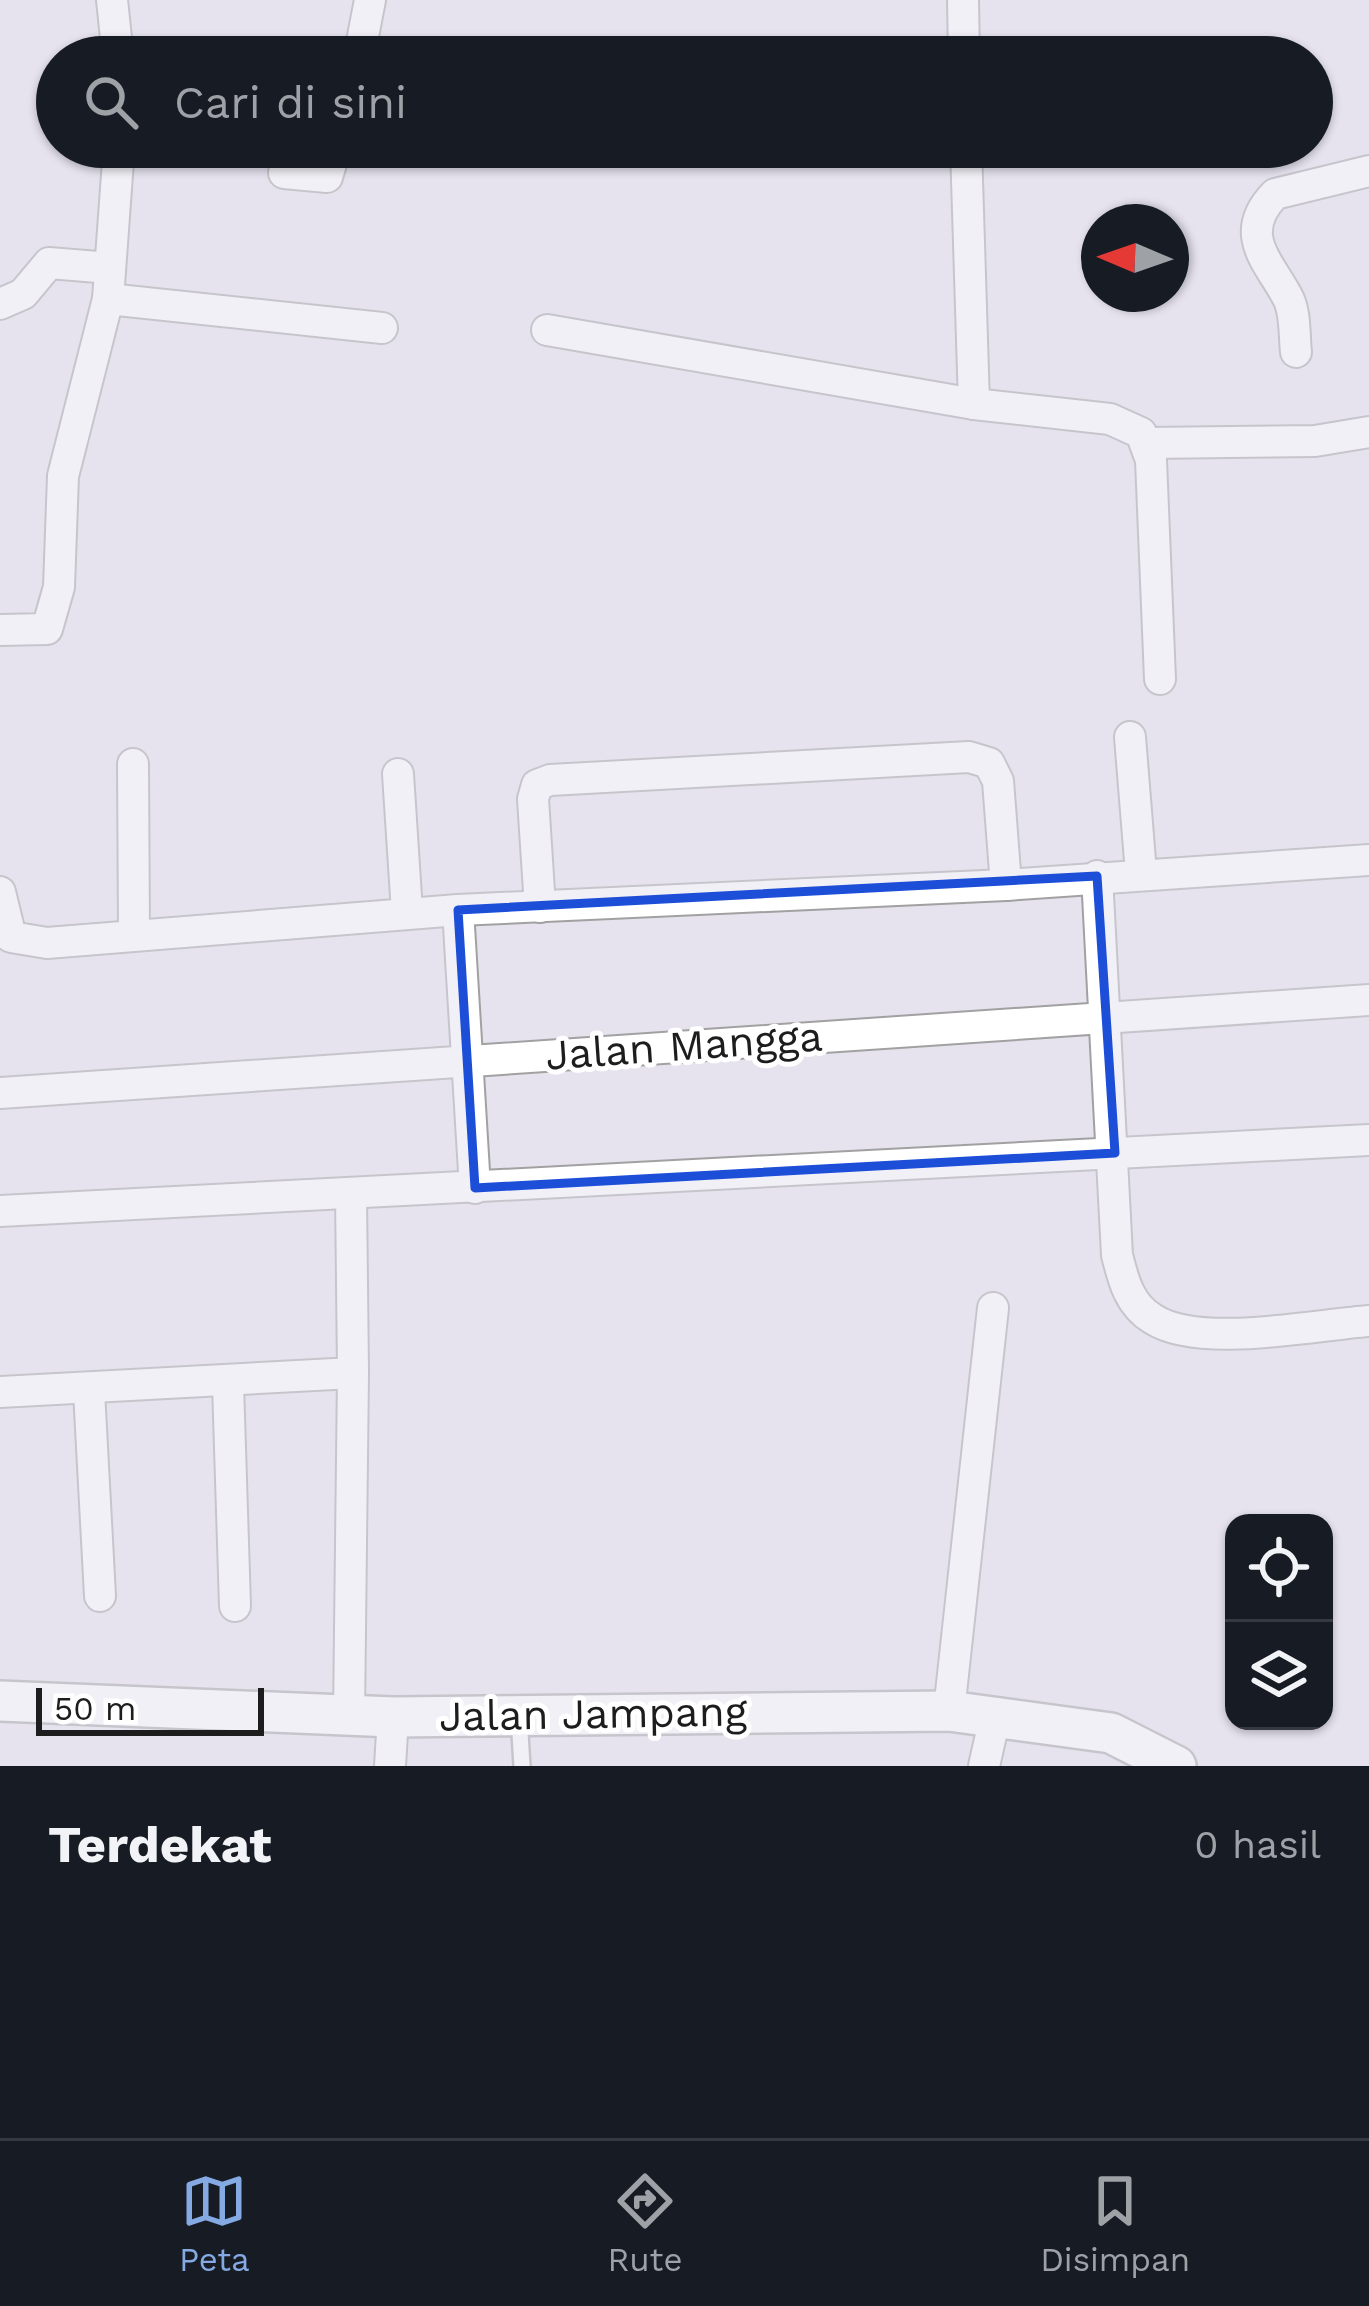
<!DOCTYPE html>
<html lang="id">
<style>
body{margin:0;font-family:"Work Sans",sans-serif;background:#242831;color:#f1f3f6}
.controls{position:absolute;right:36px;bottom:36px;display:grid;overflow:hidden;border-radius:24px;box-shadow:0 3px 9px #0004}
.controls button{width:108px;height:108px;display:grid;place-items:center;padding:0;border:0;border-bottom:3px solid #363941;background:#171b24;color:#f1f3f6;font:60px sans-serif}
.compass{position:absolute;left:1081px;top:204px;width:108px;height:108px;border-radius:50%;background:#171b24;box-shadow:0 3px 9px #0004;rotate:272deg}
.scale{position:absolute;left:36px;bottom:30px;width:228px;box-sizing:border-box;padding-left:12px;border:6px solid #1d1d1d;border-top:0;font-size:33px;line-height:42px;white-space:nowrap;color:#1d1d1d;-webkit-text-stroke:9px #fff;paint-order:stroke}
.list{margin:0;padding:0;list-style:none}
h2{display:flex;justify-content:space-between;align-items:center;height:156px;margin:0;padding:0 48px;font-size:51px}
h2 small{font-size:39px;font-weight:400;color:#9ea1a6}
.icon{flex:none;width:66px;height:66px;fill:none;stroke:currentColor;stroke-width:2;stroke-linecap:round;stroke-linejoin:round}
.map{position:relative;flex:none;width:1369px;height:1766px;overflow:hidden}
.search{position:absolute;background:#171b24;box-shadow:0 3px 9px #0004;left:36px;right:36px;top:36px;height:132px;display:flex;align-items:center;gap:30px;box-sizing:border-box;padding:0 42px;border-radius:66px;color:#9ea1a6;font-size:45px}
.sheet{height:372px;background:#171b24}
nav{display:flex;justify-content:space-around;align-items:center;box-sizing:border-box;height:168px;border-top:3px solid #363941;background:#171b24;font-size:33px;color:#9ea1a6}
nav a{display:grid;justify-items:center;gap:6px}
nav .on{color:#85aae3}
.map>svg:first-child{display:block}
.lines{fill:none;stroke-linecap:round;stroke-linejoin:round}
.service-casing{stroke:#a1a1a1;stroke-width:20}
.minor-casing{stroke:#a1a1a1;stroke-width:34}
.tertiary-casing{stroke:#a1a1a1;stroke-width:44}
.service{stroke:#fff;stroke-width:15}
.minor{stroke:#fff;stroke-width:30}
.tertiary{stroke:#fff;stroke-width:39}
.marked{fill:none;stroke:#1d4ed8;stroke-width:9;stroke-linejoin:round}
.labels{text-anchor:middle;stroke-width:10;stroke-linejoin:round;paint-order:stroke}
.street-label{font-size:42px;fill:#1d1d1d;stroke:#fff}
</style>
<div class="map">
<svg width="1369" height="1766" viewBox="0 0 1369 1766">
<rect width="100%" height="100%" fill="#e6e3ef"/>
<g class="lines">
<defs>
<polyline id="service" points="519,1717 522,1766"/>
<g id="minor">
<polyline points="112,0 118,57"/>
<polyline points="963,0 964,57"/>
<polyline points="359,57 370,0"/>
<polyline points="966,147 974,404 1110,419 1141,433 1151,460 1160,679"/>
<polyline points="284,173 327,177 336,147"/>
<polyline points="108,299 382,328"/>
<polyline points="0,304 23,294 49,263 110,268"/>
<polyline points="547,330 974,404"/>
<path d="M 1296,352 C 1294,335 1296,311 1287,296 C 1269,262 1236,234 1275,194 L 1369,171"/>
<polyline points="1147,443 1315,441 1369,432"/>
<polyline points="0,630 47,629 59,587 63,476 108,299 119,147"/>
<polyline points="1130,737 1141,873"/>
<polyline points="133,764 134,933"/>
<polyline points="398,774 407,912"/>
<path d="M 1097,876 L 1117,1255 C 1123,1279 1129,1305 1153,1319 C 1199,1349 1314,1325 1369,1321"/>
<polyline points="0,892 11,937 47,943 458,910 475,1188"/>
<polyline points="540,907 533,799 537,785 550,780 969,757 989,763 998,781 1006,885"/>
<polyline points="458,910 1006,885 1369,860"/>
<polyline points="0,1093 1369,1000"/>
<polyline points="0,1211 1369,1140"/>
<polyline points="228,1384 235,1606"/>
<polyline points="89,1391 100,1596"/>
<polyline points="0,1392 353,1373 351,1193"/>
<polyline points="949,1711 993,1308"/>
<polyline points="349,1716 353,1373"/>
<polyline points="390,1766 393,1717"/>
<polyline points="984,1766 996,1713"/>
</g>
<polyline id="tertiary" points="0,1701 393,1717 949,1711 1111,1733 1176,1766"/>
</defs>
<use href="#service" class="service-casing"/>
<use href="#minor" class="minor-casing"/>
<use href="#tertiary" class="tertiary-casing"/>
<use href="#service" class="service"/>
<use href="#minor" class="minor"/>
<use href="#tertiary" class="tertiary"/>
</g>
<path d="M0 0H1369V1766H0ZM 1097,876 L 1115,1153 L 475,1188 L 458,910 Z" fill="#e6e3ef" fill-opacity=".55" fill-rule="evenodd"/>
<path class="marked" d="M 1097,876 L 1115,1153 L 475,1188 L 458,910 Z"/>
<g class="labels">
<g class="street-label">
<text transform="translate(684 1045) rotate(-4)" y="15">Jalan Mangga</text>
<text transform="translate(593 1713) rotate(-1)" y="15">Jalan Jampang</text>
</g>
</g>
</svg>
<div class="controls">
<button><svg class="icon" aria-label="locate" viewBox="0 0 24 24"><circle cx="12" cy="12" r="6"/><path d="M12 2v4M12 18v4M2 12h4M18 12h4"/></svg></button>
<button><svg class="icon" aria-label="layers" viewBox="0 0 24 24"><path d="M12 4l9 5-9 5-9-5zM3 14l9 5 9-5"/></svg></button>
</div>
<svg class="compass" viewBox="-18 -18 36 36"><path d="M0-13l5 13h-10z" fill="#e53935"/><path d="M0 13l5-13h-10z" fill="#9ea1a6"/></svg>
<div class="scale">50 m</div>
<div class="search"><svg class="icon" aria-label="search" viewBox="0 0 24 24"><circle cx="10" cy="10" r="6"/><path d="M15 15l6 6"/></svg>Cari di sini</div>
</div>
<section class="sheet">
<h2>Terdekat<small>0 hasil</small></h2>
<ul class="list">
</ul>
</section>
<nav>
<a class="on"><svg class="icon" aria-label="map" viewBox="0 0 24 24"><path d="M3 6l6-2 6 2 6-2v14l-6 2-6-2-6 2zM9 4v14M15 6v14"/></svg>Peta</a>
<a><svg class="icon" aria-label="directions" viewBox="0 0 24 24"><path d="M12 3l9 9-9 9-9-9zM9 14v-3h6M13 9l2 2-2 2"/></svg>Rute</a>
<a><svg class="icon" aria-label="saved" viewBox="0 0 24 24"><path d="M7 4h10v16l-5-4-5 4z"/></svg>Disimpan</a>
</nav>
